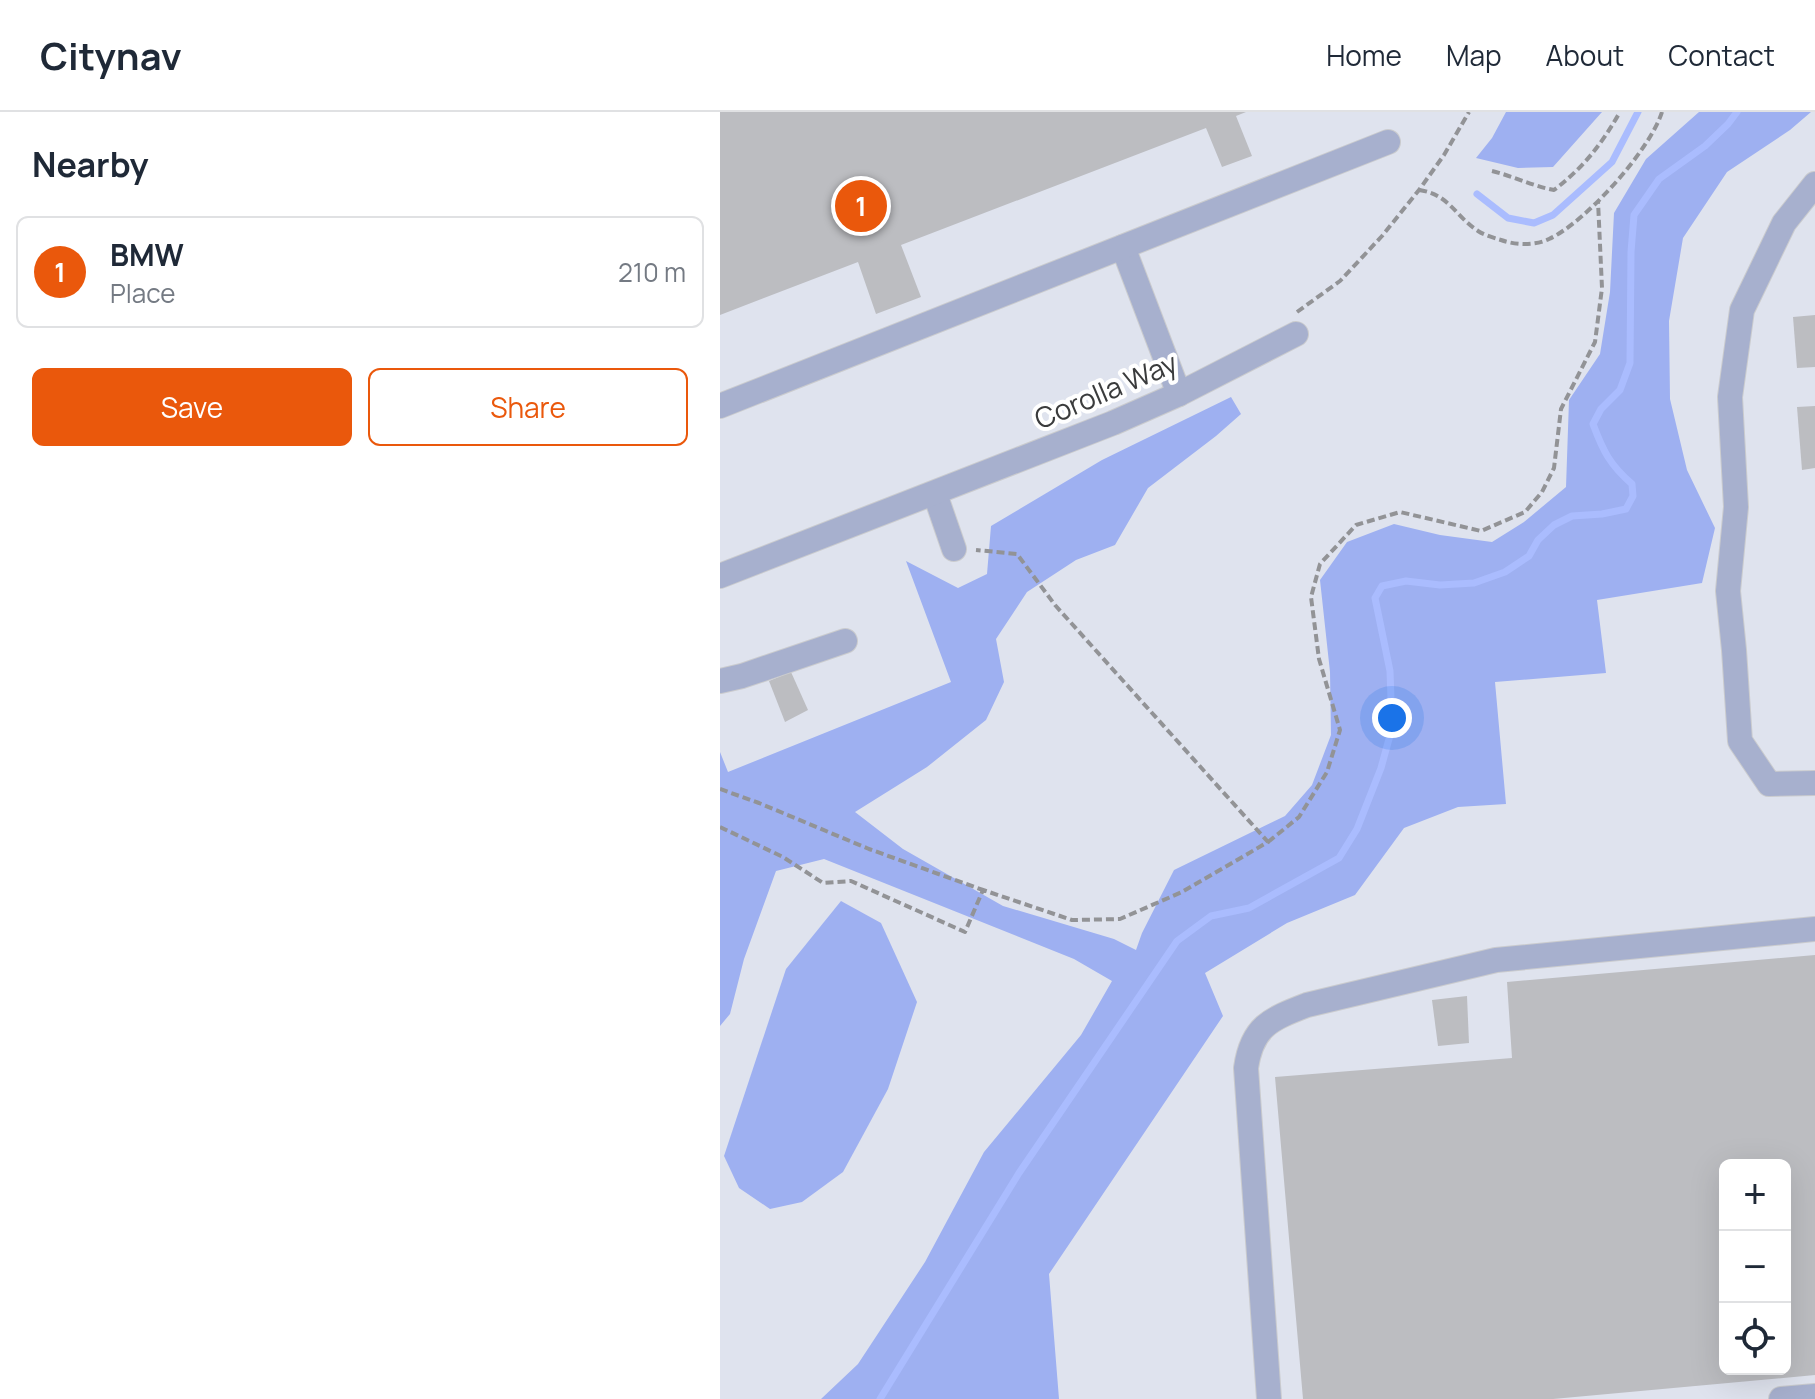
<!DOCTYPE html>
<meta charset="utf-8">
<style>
body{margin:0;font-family:Manrope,sans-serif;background:#f6f6f7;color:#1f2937}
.controls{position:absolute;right:24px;bottom:24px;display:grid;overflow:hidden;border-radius:12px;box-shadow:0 8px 32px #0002}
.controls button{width:72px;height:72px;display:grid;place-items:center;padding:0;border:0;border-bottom:2px solid #e0e1e3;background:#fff;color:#1f2937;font:40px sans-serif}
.you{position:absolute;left:672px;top:606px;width:28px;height:28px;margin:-20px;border:6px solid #fff;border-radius:50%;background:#1a73e8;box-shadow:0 0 0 12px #1a73e833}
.badge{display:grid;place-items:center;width:52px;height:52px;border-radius:50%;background:#ea580c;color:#fff;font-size:26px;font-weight:700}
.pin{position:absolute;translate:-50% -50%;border:4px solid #fff;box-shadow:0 2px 8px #0006}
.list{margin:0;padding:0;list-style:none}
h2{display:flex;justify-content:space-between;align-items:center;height:104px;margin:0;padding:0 32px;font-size:34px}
h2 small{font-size:26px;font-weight:400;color:#747a83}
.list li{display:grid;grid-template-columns:52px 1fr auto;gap:24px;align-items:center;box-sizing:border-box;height:112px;margin:0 16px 16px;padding:0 16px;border:2px solid #e0e1e3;border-radius:12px}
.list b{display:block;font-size:30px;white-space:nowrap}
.list p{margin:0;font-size:26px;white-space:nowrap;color:#747a83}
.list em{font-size:26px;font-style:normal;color:#747a83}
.actions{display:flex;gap:16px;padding:24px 32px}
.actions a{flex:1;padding:18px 0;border:2px solid #ea580c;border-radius:12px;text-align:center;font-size:28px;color:#ea580c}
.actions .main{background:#ea580c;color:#fff}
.icon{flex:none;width:44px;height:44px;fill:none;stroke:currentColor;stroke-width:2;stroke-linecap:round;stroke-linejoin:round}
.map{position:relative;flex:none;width:1095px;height:1287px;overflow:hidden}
header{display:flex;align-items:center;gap:48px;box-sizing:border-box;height:112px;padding:0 40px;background:#fff;border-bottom:2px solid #e0e1e3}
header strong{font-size:38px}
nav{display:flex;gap:44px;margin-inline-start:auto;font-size:28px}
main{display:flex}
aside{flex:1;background:#fff}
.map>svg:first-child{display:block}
.built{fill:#dfe3ee;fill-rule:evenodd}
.forest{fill:#9eb0f1}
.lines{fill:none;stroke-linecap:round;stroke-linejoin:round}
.stream{stroke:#aabcfe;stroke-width:7}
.building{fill:#bcbdc1;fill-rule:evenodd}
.minor-casing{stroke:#cacbce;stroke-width:26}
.path{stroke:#929396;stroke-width:4;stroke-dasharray:8 4;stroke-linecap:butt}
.minor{stroke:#a7b0ce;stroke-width:24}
.labels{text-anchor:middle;stroke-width:8;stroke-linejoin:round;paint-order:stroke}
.street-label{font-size:28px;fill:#3a3b3c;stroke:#fff}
</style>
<header>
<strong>Citynav</strong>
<nav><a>Home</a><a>Map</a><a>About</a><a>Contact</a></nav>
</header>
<main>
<aside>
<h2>Nearby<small></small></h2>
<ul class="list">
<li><span class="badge">1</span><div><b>BMW</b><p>Place</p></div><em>210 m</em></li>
</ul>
<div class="actions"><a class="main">Save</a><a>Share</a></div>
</aside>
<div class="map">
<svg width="1095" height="1287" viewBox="0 0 1095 1287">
<rect width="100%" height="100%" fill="#eeeff3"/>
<path class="built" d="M 0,0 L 1095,0 L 1095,1287 L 0,1287 ZM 1005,1053 L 1065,1053 L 1065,1257 L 1005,1257 Z"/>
<g class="forest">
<polygon points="786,0 882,0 833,55 798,56 756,46 772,26"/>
<polygon points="979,0 1091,0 1070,18 1007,60 963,126 949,209 950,287 967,358 995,416 982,471 877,488 886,561 775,570 786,692 738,695 684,716 635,783 567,811 485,861 503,904 329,1162 339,1287 101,1287 138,1252 205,1150 264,1040 361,923 392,869 354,847 104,747 56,759 24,847 10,902 0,914 0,640 8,660 231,570 186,449 238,476 267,462 271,414 382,348 511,285 521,302 496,324 428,376 395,433 356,448 307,480 276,527 284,570 266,608 207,655 135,700 183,737 283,794 394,827 416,838 422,821 454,758 565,704 592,673 611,623 610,560 600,468 627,430 674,412 720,423 772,430 804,410 846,375 849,288 880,242 890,180 894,101 926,47"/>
<polygon points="121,789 161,811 197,890 168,977 123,1060 82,1090 50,1097 19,1076 4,1044 66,857"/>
</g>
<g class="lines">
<g class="stream">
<polyline points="757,82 788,106 814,111 833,103 892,50 918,0"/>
<path d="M 160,1287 L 299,1061 L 457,829 L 491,804 L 529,796 L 619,746 L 637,717 L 661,656 L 672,616 L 670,559 L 655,486 L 662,474 L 686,469 L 720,473 L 754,471 L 785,460 L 809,444 L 818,428 L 834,413 L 852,404 L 882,402 L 906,397 L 913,384 L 912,372 C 890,353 883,339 873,312 L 881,297 L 900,278 L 910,251 L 911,140 L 914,103 L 939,67 L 985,34 L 1008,12 L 1017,0"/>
</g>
</g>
<g class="building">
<polygon points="0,0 526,0 516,4 532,44 502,55 486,16 181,133 201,185 156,202 138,150 0,203"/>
<polygon points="1095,203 1095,255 1077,256 1073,205"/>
<polygon points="1095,294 1095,356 1082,358 1077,295"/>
<polygon points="71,560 88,598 65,610 49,569"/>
<path d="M 1095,843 L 1095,1263 L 833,1287 L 583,1287 L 555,965 L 792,946 L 787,870 ZM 1005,1053 L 1065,1053 L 1065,1257 L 1005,1257 Z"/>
<polygon points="747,884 749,931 718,934 712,888"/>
</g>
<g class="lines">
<defs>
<g id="minor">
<polyline points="1095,72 1064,111 1022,198 1010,285 1016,395 1008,479 1014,538 1020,629 1049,672 1095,671"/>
<polyline points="403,135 459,282"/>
<polyline points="0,294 668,30"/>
<polyline points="215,382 234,437"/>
<polyline points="0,464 393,311 459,282 576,222"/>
<polyline points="0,569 22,564 125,529"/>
<path d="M 549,1287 L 526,956 C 532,914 551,907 587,893 L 776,848 L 1095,817"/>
<polyline points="1061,1287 1095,1284"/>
</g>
</defs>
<use href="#minor" class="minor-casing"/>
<g class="path">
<path d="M 772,59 C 793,64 812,74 834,78 C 864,55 881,33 900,0"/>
<path d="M 699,78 C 729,82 735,104 758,119 C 764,123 774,126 781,128 C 795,133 815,134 829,127 C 866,110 930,38 942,0"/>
<polyline points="577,200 620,169 662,124 699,78 724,43 749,0"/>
<polyline points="0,677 39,691 149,737 263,778"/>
<polyline points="0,715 63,745 103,771 131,769 245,820 263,778 352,808 400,807 462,780 548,730 335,493 297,442 256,438"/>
<polyline points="548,730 579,705 607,660 620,618 599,547 591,485 600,452 636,413 680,400 761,419 805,400 822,380 834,356 841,297 875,230 882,176 878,89"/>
</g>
<use href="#minor" class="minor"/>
</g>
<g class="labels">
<g class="street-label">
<text transform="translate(386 279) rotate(-23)" y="10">Corolla Way</text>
</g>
</g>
</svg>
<div class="controls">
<button>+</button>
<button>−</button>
<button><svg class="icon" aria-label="locate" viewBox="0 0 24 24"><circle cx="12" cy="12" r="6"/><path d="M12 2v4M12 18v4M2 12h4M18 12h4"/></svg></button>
</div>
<div class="you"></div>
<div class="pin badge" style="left:141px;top:94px">1</div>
</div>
</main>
